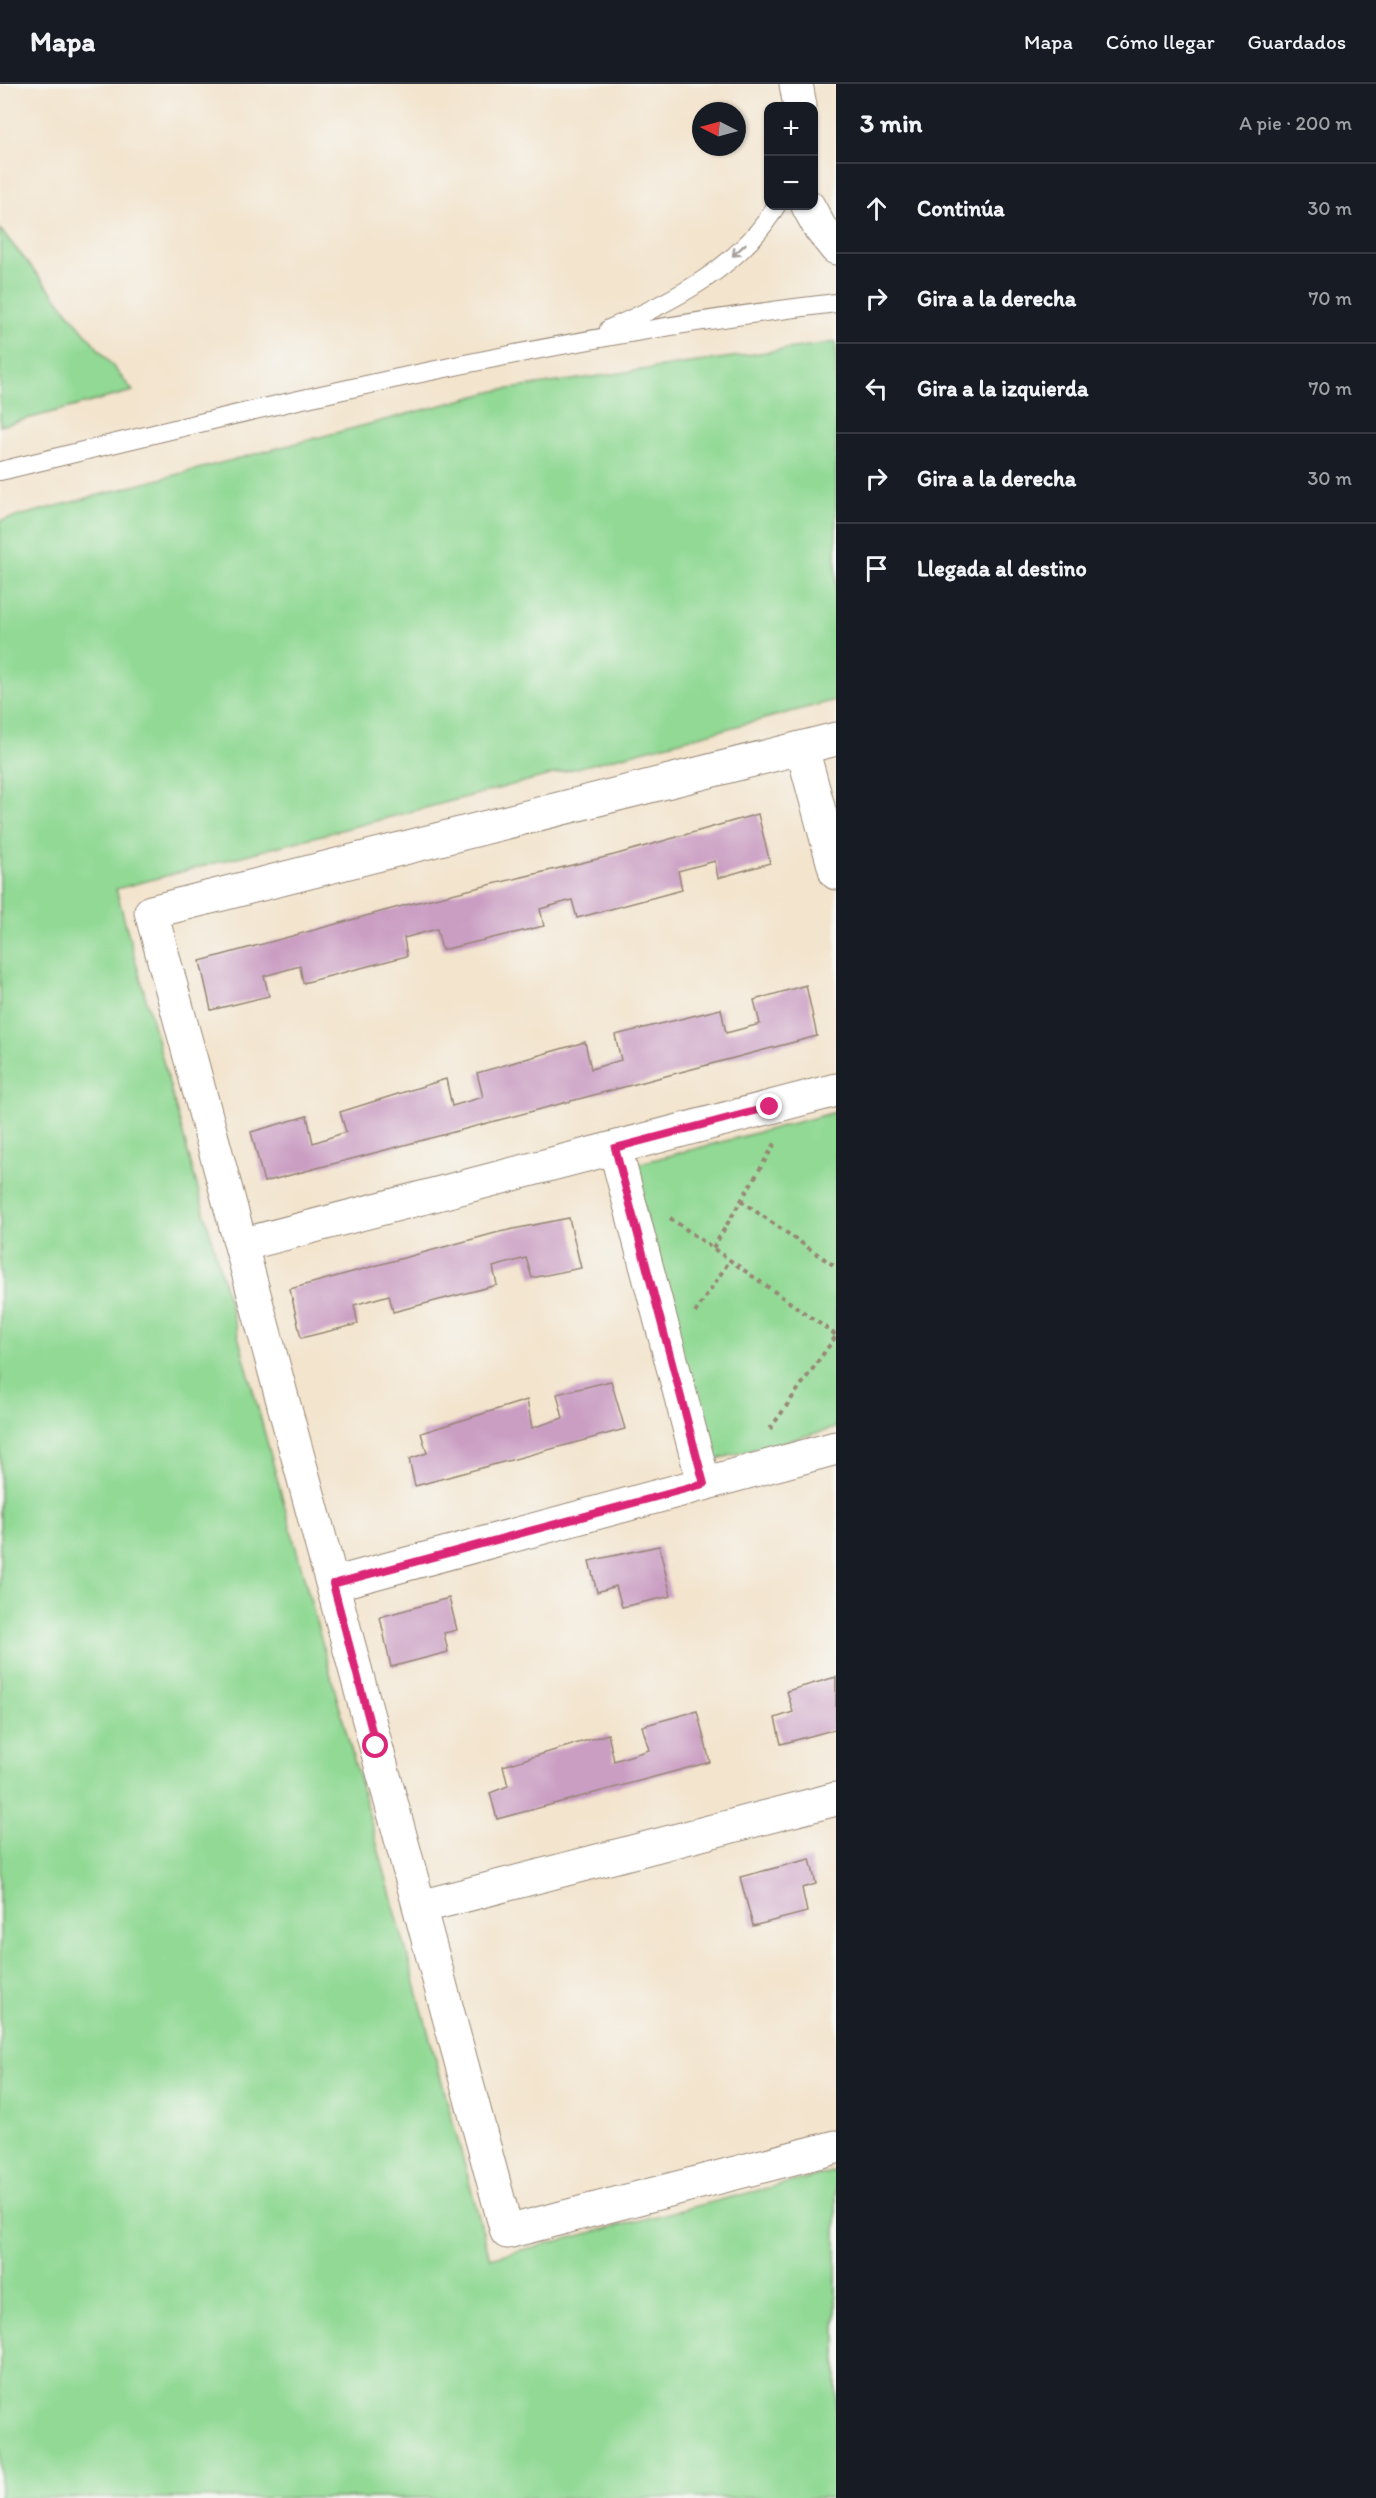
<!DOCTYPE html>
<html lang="es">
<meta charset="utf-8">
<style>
body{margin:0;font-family:Itim,sans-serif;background:#20242c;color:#f1f3f6}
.controls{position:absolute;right:18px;top:18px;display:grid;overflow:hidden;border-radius:12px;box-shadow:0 2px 4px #0004}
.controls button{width:54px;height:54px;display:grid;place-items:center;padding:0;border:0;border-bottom:2px solid #363941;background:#171b24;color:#f1f3f6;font:30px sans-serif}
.compass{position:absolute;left:692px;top:18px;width:54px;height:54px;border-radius:50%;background:#171b24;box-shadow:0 2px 4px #0004;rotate:276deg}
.stop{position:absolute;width:18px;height:18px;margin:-14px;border:4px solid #db2777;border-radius:50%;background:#fff}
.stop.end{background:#db2777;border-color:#fff;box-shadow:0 2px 6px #0008}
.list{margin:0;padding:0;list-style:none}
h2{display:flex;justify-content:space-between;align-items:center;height:78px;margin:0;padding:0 24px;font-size:26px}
h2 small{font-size:20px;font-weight:400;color:#9ea1a6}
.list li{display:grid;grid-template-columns:39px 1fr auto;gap:18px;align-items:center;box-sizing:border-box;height:90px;padding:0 24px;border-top:2px solid #363941}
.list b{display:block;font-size:22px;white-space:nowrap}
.list em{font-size:20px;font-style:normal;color:#9ea1a6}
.icon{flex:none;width:33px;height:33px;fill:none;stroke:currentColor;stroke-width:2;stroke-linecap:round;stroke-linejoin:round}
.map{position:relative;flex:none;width:836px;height:2414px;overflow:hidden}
header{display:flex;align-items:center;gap:36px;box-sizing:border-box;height:84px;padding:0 30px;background:#171b24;border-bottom:2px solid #363941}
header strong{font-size:28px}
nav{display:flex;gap:33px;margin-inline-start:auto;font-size:21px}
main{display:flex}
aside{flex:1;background:#171b24}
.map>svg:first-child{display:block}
.green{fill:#91d994;stroke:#668259;stroke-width:1.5}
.building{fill:#ca9ec3}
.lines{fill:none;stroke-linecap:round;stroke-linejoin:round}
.lane-casing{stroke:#978776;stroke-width:20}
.street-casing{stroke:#978776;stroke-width:35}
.secondary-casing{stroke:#978776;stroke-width:35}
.path{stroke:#978776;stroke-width:4;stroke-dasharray:4.5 4.5;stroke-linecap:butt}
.lane{stroke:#fff;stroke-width:18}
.street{stroke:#fff;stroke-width:33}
.secondary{stroke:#fff;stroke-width:33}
.oneway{stroke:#a79f9a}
.route{stroke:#db2777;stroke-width:8}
</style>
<header>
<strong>Mapa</strong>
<nav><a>Mapa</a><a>Cómo llegar</a><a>Guardados</a></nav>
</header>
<main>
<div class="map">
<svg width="836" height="2414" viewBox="0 0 836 2414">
<rect width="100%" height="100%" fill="#f6f6f2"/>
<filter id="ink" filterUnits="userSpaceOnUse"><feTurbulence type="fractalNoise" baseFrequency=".0167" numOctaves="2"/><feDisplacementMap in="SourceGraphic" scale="12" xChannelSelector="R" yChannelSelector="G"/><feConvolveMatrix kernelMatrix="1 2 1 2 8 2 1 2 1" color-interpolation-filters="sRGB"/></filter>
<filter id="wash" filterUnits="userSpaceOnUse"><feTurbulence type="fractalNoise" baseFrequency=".008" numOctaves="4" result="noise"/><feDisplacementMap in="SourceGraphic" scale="24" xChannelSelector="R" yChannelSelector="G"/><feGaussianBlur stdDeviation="1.35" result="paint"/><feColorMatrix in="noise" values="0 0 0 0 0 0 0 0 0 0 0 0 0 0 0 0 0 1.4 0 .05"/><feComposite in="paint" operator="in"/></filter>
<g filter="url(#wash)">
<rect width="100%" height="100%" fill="#f3e4cd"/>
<g class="green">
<polygon points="0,145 133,307 0,342"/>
<polygon points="836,258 836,616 116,805 490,2174 836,2087 836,2414 0,2414 0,437 495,307"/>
<polygon points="836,1028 836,1344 709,1377 633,1081"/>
</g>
<g id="blocks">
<g class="building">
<polygon points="758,730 770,779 718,794 715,777 678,787 682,806 577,834 572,816 540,825 544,842 442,866 437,845 404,854 407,872 303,899 300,882 264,892 269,912 211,926 200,877 410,820 614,771"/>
<polygon points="806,901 817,952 264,1098 251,1048 307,1032 313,1059 346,1048 340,1028 446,995 452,1022 483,1013 477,989 585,958 591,985 621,976 615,951 721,925 726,949 760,940 754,916"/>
<polygon points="569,1134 581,1184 532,1194 526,1174 493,1183 497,1201 393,1228 389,1211 354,1221 358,1240 301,1254 290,1205 499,1148"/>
<polygon points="611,1297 625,1345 415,1402 409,1375 427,1369 421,1349 527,1316 532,1344 563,1334 557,1310"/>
<polygon points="659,1462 671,1512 622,1523 616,1502 597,1508 589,1477"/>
<polygon points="449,1514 457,1546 444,1549 448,1568 391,1583 380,1533"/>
<polygon points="836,1593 836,1645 781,1660 775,1634 793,1628 787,1607"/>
<polygon points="697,1627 710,1678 497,1735 490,1709 508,1702 503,1682 608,1650 614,1677 649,1666 642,1642"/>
<polygon points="810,1775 816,1800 802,1804 807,1828 753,1842 740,1793"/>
</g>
</g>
</g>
<g filter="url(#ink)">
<use href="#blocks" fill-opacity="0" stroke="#978776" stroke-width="1.5"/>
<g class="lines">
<defs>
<g id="lane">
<path d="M 609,245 C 671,218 741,183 776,122"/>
<path d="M 0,387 C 276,320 553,252 836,219"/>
</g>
<g id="street">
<polyline points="836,655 151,828 507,2148 836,2063"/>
<polyline points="802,664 836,789"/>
<polyline points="615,1064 704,1400"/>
<polyline points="241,1161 836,1006"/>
<polyline points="333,1500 836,1364"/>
<polyline points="420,1823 836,1715"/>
</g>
<g id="secondary">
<polyline points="796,0 800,22"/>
<polyline points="808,122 820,144 836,164"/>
</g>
</defs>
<use href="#lane" class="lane-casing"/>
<use href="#street" class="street-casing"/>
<use href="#secondary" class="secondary-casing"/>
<g class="path">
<polyline points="741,1117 836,1183"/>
<polyline points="670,1134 836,1251"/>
<polyline points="713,1164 777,1056"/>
<polyline points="695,1229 730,1176"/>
<polyline points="770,1345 836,1252"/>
</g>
<use href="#lane" class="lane"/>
<use href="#street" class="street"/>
<use href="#secondary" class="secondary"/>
</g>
<defs><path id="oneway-shaft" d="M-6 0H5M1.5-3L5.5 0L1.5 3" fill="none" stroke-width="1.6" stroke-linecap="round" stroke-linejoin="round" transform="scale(1.5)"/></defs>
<use class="oneway" href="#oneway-shaft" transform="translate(739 166) rotate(137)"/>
</g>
<g class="lines" filter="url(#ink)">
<polyline class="route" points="376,1662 333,1500 704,1400 615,1064 770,1023"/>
</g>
</svg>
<div class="controls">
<button>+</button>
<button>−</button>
</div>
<svg class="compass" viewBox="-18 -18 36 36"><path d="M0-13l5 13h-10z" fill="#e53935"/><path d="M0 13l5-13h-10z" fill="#9ea1a6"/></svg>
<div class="stop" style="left:376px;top:1662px"></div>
<div class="stop end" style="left:770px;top:1023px"></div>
</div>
<aside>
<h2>3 min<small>A pie · 200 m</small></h2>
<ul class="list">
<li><svg class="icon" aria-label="ahead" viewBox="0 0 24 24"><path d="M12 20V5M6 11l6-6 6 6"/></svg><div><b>Continúa</b></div><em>30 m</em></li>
<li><svg class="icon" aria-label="right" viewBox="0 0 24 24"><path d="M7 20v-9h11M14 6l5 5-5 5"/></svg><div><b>Gira a la derecha</b></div><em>70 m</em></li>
<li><svg class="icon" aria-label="left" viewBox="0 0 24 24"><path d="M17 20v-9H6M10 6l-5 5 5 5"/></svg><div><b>Gira a la izquierda</b></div><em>70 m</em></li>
<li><svg class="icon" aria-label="right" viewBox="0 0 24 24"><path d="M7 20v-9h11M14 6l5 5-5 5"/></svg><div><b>Gira a la derecha</b></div><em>30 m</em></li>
<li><svg class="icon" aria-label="arrive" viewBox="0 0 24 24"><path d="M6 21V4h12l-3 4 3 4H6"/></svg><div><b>Llegada al destino</b></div></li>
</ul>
</aside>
</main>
